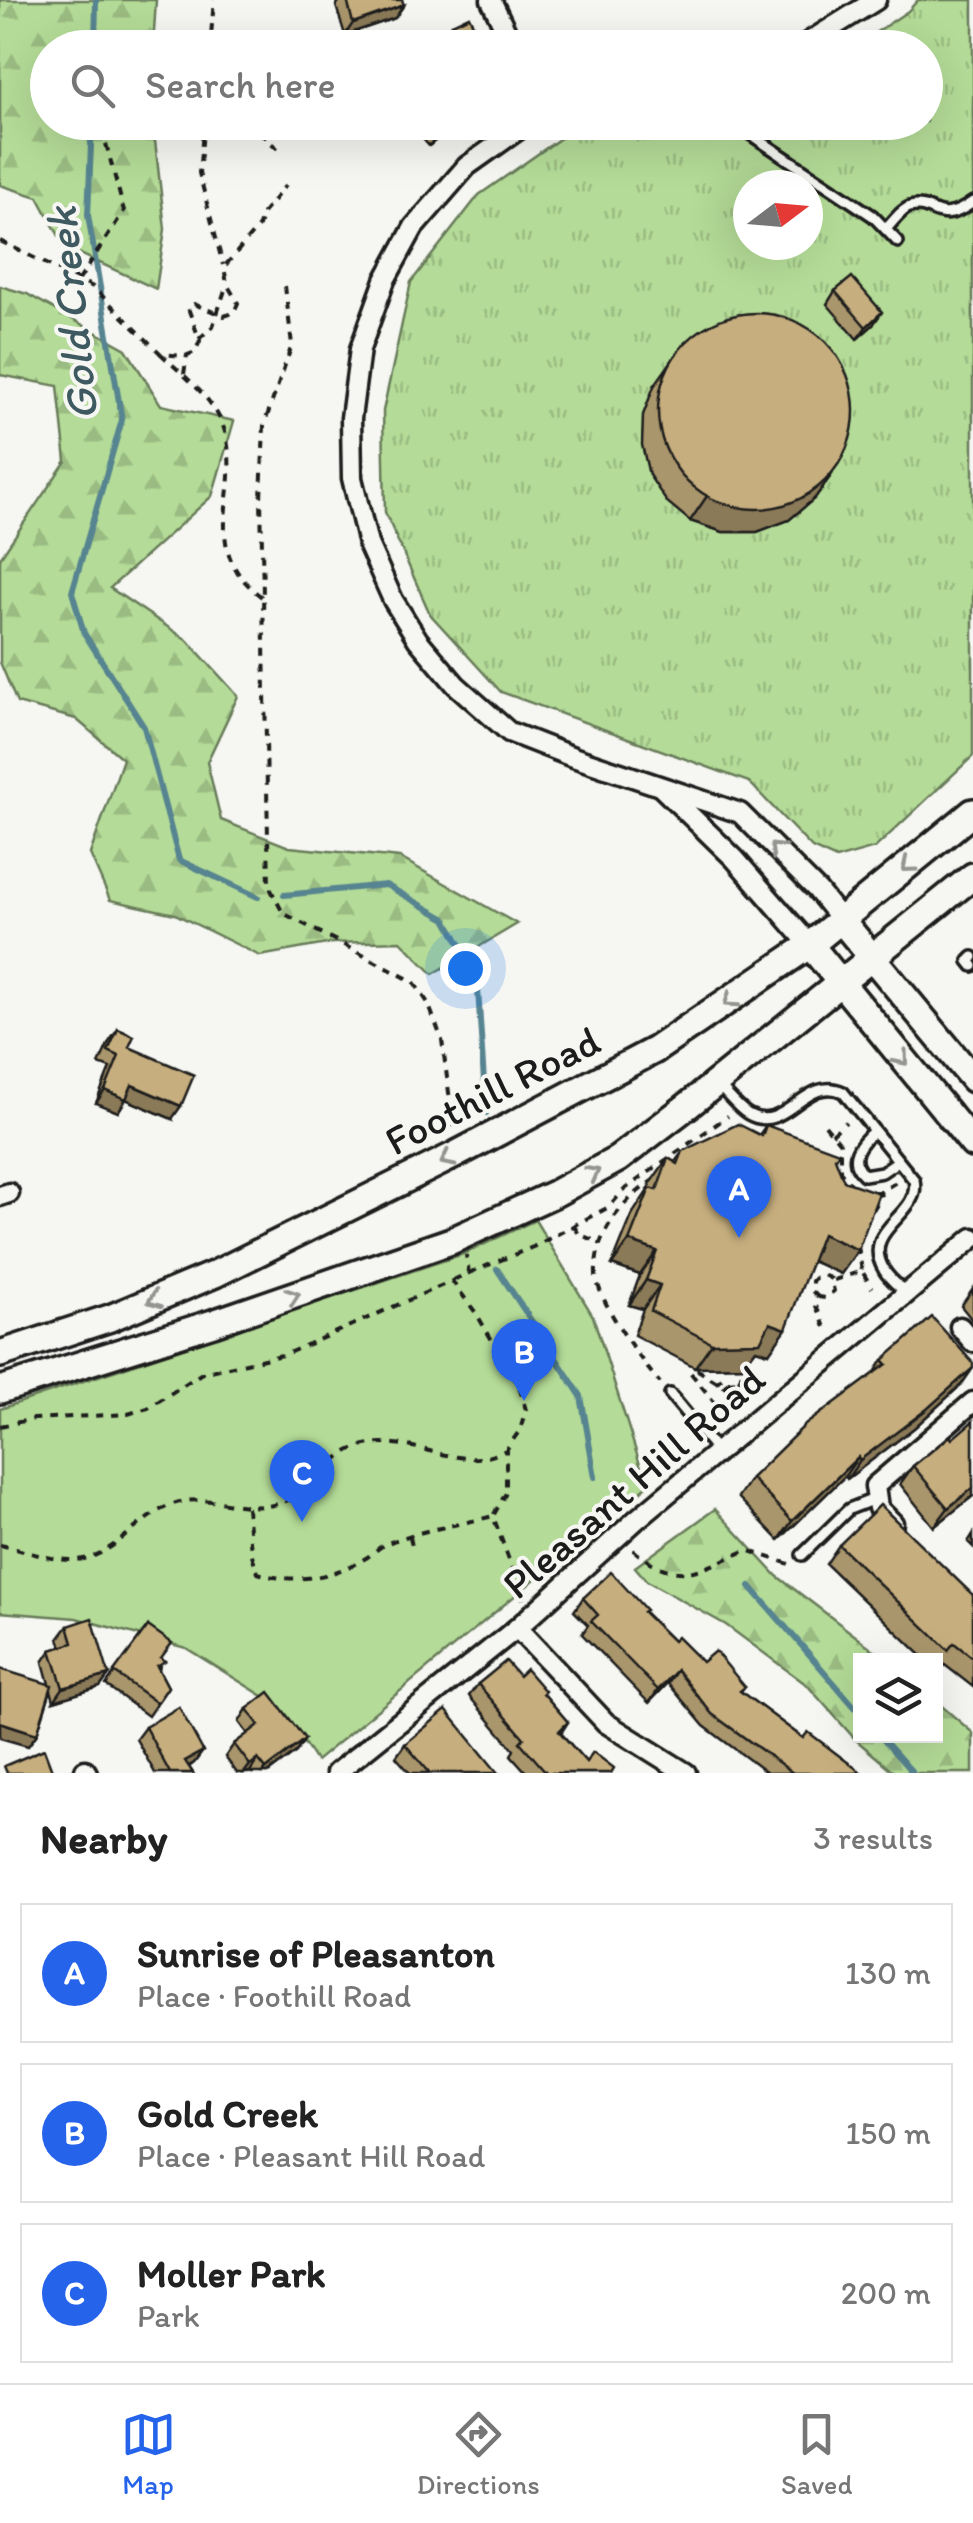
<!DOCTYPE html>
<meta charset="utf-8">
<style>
body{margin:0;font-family:Itim,sans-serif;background:#f2f2f2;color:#222}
.controls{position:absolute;right:30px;bottom:30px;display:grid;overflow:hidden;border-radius:0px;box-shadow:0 10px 40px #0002}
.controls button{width:90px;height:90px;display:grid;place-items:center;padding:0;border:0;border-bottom:2px solid #e0e0e0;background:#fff;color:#222;font:50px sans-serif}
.compass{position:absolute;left:733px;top:170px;width:90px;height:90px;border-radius:50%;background:#fff;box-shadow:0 10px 40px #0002;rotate:74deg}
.you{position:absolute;left:465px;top:968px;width:35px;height:35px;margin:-25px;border:8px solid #fff;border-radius:50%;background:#1a73e8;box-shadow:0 0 0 15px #1a73e833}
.badge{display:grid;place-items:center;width:65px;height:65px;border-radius:50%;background:#2563eb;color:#fff;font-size:32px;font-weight:700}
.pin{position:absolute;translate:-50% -82px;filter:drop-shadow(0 2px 5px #0008)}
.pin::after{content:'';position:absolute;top:52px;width:35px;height:30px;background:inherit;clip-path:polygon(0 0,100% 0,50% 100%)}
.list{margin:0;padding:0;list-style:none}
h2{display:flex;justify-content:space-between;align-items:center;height:130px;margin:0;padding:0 40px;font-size:42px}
h2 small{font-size:32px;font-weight:400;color:#767676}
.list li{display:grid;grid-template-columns:65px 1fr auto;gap:30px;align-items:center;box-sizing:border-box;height:140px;margin:0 20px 20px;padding:0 20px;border:2px solid #e0e0e0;border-radius:0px}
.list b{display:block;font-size:38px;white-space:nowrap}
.list p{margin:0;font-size:32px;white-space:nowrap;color:#767676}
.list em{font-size:32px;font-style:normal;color:#767676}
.icon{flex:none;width:55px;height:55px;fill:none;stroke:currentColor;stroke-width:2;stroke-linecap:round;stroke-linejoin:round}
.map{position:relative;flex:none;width:973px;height:1773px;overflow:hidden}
.search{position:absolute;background:#fff;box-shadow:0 10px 40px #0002;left:30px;right:30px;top:30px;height:110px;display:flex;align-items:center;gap:25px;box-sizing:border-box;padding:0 35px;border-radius:55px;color:#767676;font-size:38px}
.sheet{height:610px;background:#fff}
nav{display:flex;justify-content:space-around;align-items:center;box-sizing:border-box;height:140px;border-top:2px solid #e0e0e0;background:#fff;font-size:28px;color:#767676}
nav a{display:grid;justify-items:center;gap:5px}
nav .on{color:#2563eb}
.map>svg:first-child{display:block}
.grass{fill:url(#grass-tufts);stroke:#687c5a;stroke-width:2.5;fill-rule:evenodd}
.forest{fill:url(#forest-firs);stroke:#687c5a;stroke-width:2.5}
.park{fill:#b4db97;stroke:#687c5a;stroke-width:2.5}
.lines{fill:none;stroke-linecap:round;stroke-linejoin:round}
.stream{stroke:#578490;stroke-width:6}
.service-casing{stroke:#1c1c1c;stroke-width:16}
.minor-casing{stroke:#1c1c1c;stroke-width:25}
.secondary-casing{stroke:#1c1c1c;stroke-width:32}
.path{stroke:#1c1c1c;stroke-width:4;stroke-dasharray:8 8;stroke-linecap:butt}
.service{stroke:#f6f6f2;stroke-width:9}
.minor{stroke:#f6f6f2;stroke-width:18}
.secondary{stroke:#f6f6f2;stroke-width:25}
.wall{fill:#aa966c;stroke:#1c1c1c;stroke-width:2.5}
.shaded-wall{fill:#8b7a58;stroke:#1c1c1c;stroke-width:2.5}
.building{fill:#c6ae7e;stroke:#1c1c1c;stroke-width:2.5}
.oneway{stroke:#949492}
.labels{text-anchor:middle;stroke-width:8;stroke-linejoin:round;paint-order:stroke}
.street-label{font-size:42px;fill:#1c1c1c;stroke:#f6f6f2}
.water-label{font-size:45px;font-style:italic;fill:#3e5960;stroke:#f6f6f2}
</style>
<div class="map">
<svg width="973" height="1773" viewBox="0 0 973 1773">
<defs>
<pattern id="grass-tufts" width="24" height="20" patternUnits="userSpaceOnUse" patternTransform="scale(2.5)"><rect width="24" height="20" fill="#b4db97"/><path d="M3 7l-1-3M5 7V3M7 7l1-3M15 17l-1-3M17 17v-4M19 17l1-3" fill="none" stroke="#9abb82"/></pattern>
<pattern id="forest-firs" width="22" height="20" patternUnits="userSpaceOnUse" patternTransform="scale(2.5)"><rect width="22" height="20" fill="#b4db97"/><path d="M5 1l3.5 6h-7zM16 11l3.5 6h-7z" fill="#9abb82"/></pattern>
</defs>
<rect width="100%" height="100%" fill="#f6f6f2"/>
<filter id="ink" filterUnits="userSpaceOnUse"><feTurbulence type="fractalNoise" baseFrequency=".01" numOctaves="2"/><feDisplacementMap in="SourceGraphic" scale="20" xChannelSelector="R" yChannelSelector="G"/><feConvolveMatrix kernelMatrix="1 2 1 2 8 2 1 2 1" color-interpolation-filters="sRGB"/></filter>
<g filter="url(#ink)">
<path class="grass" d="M 918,0 L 973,0 L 973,756 L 875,848 L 836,859 L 812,848 L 749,782 L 501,692 L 430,614 L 385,512 L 383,411 L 411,282 L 479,195 L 565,135 L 604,123 L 926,122 L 926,48 L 854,47 L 908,11 ZM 748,185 L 808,185 L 808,245 L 748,245 Z"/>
<g class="forest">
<polygon points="0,0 156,0 153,47 48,48 48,122 153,123 165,229 156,289 65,247 38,197 0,185"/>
<polygon points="0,286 27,294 126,349 161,405 234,421 212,496 110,588 187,640 238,696 207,762 221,820 289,847 400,858 517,924 433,974 401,941 332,943 260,956 175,914 110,900 90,854 123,759 76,719 17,703 0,662 0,558 66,461 58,386 0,375"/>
<polygon points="715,1509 777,1576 887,1660 860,1660 860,1736 936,1736 936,1701 973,1733 973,1773 895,1773 855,1739 807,1685 726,1625 647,1581 635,1567"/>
</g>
<polygon class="park" points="535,1220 593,1316 647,1486 316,1761 279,1706 186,1648 76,1618 0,1612 0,1409 466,1253"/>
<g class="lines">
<g class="stream">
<polyline points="95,48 96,0"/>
<polyline points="92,122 88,215 122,420 72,592 84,633 144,727 179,860 258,897"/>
<polyline points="284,895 386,885 446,919 477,974 486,1113"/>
<polyline points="497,1269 581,1396 595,1477"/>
<polyline points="750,1586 860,1713"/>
<polyline points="880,1736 913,1773"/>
</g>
<defs>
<g id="service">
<polyline points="732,122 873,216 898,242"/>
<path d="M 886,229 C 892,223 902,209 910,207 C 934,200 936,229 973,202"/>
<polyline points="973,957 969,961 973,966"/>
<path d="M 719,1086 C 728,1095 738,1108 748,1114 C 785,1136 805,1074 843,1092 L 914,1180 C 922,1216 859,1228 884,1270 C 889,1279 900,1287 907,1294"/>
<path d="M 874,1131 C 860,1143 846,1159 864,1175 L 882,1172 L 898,1161"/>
<polyline points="670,1394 718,1452"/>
<polyline points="802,1555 849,1509 877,1498"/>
</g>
<g id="minor">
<polyline points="491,0 514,48"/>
<polyline points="799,48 876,0"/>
<polyline points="529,122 467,166 414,227 385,280 360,349 351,418 352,478 368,544 393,600 418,640 456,685 509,732 573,757 740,813 817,890 842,921"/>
<polyline points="662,788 735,859 810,945"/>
<polyline points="0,1196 9,1193"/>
<polyline points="960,1327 973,1342"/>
<polyline points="893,1523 878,1508 875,1486 973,1402"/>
<polyline points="517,1628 606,1723 686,1773"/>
<polyline points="85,1770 87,1773"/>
<polyline points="336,1773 517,1628 636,1520 973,1238"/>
</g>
<g id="secondary">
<polyline points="842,921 973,1079"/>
<polyline points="810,945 973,1144"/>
<polyline points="0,1354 110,1318 215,1274 457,1154 655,1050 810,945 973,812"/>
<polyline points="0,1390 213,1323 451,1241 556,1193 618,1159 690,1104 973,876"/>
</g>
</defs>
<use href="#service" class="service-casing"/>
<use href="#minor" class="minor-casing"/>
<use href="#secondary" class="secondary-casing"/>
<g class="path">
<polyline points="210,48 214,0"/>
<polyline points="204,122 199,173 223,265"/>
<polyline points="248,122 280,151"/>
<polyline points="0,241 93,287 161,354 185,356 195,352 200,341 188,308 194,304 224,316 234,313 238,303 227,284 224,267 259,226 263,213 286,185"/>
<polyline points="79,280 124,211 104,136 140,122"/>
<polyline points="285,286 292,345 264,425 261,499 269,886 283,913 414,982 428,1003 442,1040 454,1130"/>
<polyline points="199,339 213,326 227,284"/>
<path d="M 161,354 C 184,376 216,400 225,432 C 243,494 195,547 262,597"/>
<polyline points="184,374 187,355"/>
<polyline points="825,1125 840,1143 840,1171 851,1184"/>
<polyline points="832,1134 846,1122"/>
<path d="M 655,1179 C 622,1201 594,1233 596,1275 C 598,1301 642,1363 660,1383"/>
<polyline points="874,1192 880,1192 896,1182"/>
<polyline points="873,1210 881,1197 880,1192"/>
<polyline points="574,1226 579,1234 600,1243"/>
<polyline points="858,1246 862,1271"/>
<polyline points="469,1273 533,1247 609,1207 625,1189 728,1116"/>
<polyline points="453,1280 469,1273 466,1255"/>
<polyline points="834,1280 862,1271 872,1288"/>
<path d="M 818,1297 L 812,1291 L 812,1281 C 818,1274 824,1274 831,1279 L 834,1291 L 825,1298 L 818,1297 L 816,1306 L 825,1327"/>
<polyline points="739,1381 745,1364"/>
<polyline points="717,1382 698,1370 690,1372 723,1413"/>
<polyline points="728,1382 723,1389 717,1382 723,1377 728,1382 739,1381 748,1391"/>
<polyline points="0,1426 34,1419 128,1414 148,1408 202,1373 286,1354 452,1281 476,1313 519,1386 526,1410 520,1430 506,1450 506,1493 493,1516 523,1599"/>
<path d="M 247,1507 L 251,1552 L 258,1573 C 295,1585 336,1577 369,1556 C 376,1551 380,1546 388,1543 C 420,1530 459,1525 493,1516"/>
<polyline points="410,1537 413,1551"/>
<path d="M 0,1545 C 24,1550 50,1561 75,1560 C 115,1559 141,1511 180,1502 C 215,1494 251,1516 286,1501 C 314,1489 329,1456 358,1447 C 408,1430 459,1476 506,1450"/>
<path d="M 633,1550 C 680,1587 697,1571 747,1550 L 789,1564 L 793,1561"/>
</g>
<use href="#service" class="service"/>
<use href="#minor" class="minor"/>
<use href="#secondary" class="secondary"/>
</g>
<g class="wall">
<polygon points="340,0 402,0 395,18 345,35 336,6"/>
<polygon points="452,24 485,48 445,41 443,37"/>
<polygon points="454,122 449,129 429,146 409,123"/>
<polygon points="835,291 873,325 857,339 827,304"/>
<polygon points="671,362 832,474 815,498 789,520 757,532 723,532 690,521 666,501 649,475 642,445 643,415 654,386"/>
<polygon points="118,1029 129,1047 172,1119 126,1099 118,1112 96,1103 110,1068 99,1064 109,1042"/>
<polygon points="766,1125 835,1158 858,1250 841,1274 812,1261 769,1353 756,1349 743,1366 695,1367 634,1335 643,1309 629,1305 640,1275 612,1265 633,1213 647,1192 651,1182 668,1158 675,1162 683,1151 759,1135"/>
<polygon points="973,1289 973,1321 961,1306"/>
<polygon points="883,1360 962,1384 914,1428 847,1479 845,1476 779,1540 738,1497 751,1478 874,1374"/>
<polygon points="952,1439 973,1496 934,1527 900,1484 913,1466"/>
<polygon points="973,1534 973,1547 968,1542"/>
<polygon points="839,1545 973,1595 973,1687 941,1662 936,1668 936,1660 926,1660 826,1564"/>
<polygon points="583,1598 644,1612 673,1641 702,1662 745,1687 741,1692 803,1738 862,1773 767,1773 704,1726 668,1683 649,1703 582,1634 588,1625 574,1611"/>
<polygon points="68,1626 109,1675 100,1687 54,1701 51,1690 37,1734 28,1746 49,1684 43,1662 51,1650 62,1647 59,1638"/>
<polygon points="148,1626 161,1659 159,1670 168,1687 148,1716 106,1685"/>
<polygon points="519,1676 543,1693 568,1722 561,1733 586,1762 611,1773 527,1773 511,1755 514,1750 469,1696 478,1684"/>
<polygon points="247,1709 305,1739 296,1752 268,1773 251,1773 250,1772 248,1773 237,1773 225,1757 234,1744 248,1734 239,1722"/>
<polygon points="145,1727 203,1751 194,1763 189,1767 193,1773 155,1773 136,1739"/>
<polygon points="405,1744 498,1773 410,1773 396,1757"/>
</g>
<g class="shaded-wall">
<polygon points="404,5 395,18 345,35 353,23"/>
<polygon points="451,122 454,122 449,129 429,146 438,134"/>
<polygon points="882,312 873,325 857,339 866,327"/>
<polygon points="832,474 815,498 789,520 757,532 723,532 690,521 707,496"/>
<polygon points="132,1085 181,1106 172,1119 123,1098"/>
<polygon points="105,1090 126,1099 118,1112 96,1103"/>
<polygon points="822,1234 858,1250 841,1274 805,1258"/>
<polygon points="629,1241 657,1251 640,1275 612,1265"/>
<polygon points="646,1280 660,1285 643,1309 629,1305"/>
<polygon points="770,1323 786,1329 769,1353 756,1349 743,1366 695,1367 712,1343"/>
<polygon points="973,1368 962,1384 914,1428 847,1479 860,1460"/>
<polygon points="858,1457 845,1476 779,1540 792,1521"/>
<polygon points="973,1488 973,1496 934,1527 948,1508"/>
<polygon points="677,1670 668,1683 649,1703 658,1690"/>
<polygon points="109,1675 100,1687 54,1701 63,1688"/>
<polygon points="0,1722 37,1734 28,1746 0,1738"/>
<polygon points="305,1739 296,1752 268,1773 263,1773 266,1769"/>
<polygon points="203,1751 194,1763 176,1773 185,1761"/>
<polygon points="258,1759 250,1772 244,1773 250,1765"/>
</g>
<g class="building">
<polygon points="347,0 402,0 404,5 353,23"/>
<polygon points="469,16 485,48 432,48 458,35 452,24"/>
<polygon points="428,122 451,122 438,134"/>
<polygon points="852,277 882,312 866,327 835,291"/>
<circle cx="756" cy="411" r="98"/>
<polygon points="118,1029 134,1036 129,1047 194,1075 181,1106 132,1085 126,1099 105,1090 119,1056 108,1051"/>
<polygon points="738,1124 762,1136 766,1125 839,1152 835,1158 844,1181 879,1193 858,1250 822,1234 786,1329 770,1323 760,1342 712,1343 651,1311 660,1285 646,1280 657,1251 629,1241 650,1188 657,1190 668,1158 678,1164 683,1151"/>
<polygon points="932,1317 973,1363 973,1368 927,1409 860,1460 858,1457 792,1521 751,1478 805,1425 887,1364 883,1360"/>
<polygon points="973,1421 973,1488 948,1508 913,1466 950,1436 952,1439"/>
<polygon points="880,1505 973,1595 973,1658 954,1643 948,1650 839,1545"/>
<polygon points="611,1572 646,1610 643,1612 673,1641 677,1637 702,1662 715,1651 745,1687 740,1691 803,1738 808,1732 862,1773 793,1773 712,1714 677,1670 658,1690 591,1621 598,1615 583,1598"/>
<polygon points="92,1618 109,1675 63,1688 51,1650 73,1643 68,1626"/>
<polygon points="148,1626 172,1643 161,1658 165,1661 157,1666 168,1687 157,1703 114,1672"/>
<polygon points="506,1661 519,1676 526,1669 545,1691 543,1693 568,1722 559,1731 586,1762 593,1752 614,1768 611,1773 547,1773 520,1742 524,1738 478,1684"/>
<polygon points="0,1669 52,1685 37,1734 0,1722"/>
<polygon points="269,1692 305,1739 266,1769 258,1759 250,1765 234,1744 259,1725 247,1709"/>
<polygon points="179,1707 203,1751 185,1761 193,1773 170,1773 145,1727"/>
<polygon points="446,1710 498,1773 430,1773 405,1744"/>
<polygon points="44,1749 52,1770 45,1773 7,1773 4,1766"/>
</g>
<defs><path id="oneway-chevron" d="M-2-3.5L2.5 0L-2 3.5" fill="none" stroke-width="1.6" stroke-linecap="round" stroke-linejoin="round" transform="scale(2.5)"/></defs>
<g class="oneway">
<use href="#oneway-chevron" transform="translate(776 849) rotate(-135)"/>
<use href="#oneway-chevron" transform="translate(908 866) rotate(140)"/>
<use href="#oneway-chevron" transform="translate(730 1001) rotate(145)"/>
<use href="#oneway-chevron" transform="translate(902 1059) rotate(50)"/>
<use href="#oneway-chevron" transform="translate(447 1160) rotate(153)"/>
<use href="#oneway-chevron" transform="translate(593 1173) rotate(-29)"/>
<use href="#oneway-chevron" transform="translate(293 1296) rotate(-19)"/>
<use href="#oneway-chevron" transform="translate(154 1300) rotate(158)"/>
</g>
</g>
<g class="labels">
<g class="street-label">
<text transform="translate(492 1090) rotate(-27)" y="15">Foothill Road</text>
<text transform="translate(633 1481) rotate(-41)" y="15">Pleasant Hill Road</text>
</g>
<g class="water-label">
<text transform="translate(71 314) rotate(-96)" y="16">Gold Creek</text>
</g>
</g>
</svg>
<div class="controls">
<button><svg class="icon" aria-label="layers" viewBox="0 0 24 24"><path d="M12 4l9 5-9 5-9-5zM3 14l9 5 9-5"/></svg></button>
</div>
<svg class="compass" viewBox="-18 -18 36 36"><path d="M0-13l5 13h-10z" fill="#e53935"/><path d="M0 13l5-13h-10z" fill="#767676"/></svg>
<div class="you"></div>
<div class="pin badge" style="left:739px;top:1238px">A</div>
<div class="pin badge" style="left:524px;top:1401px">B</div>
<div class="pin badge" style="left:302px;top:1522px">C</div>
<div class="search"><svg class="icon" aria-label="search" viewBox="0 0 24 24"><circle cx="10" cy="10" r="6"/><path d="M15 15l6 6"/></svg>Search here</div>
</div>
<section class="sheet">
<h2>Nearby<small>3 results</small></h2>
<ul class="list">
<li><span class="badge">A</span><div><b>Sunrise of Pleasanton</b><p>Place · Foothill Road</p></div><em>130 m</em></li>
<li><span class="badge">B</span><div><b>Gold Creek</b><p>Place · Pleasant Hill Road</p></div><em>150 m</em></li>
<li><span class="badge">C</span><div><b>Moller Park</b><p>Park</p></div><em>200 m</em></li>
</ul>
</section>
<nav>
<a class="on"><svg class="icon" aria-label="map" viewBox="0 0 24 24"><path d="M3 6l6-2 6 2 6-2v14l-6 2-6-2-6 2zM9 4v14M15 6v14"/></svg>Map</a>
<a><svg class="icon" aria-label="directions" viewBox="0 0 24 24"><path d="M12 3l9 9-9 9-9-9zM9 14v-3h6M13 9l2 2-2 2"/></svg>Directions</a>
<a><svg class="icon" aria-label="saved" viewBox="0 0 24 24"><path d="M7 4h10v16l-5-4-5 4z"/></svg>Saved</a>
</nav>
